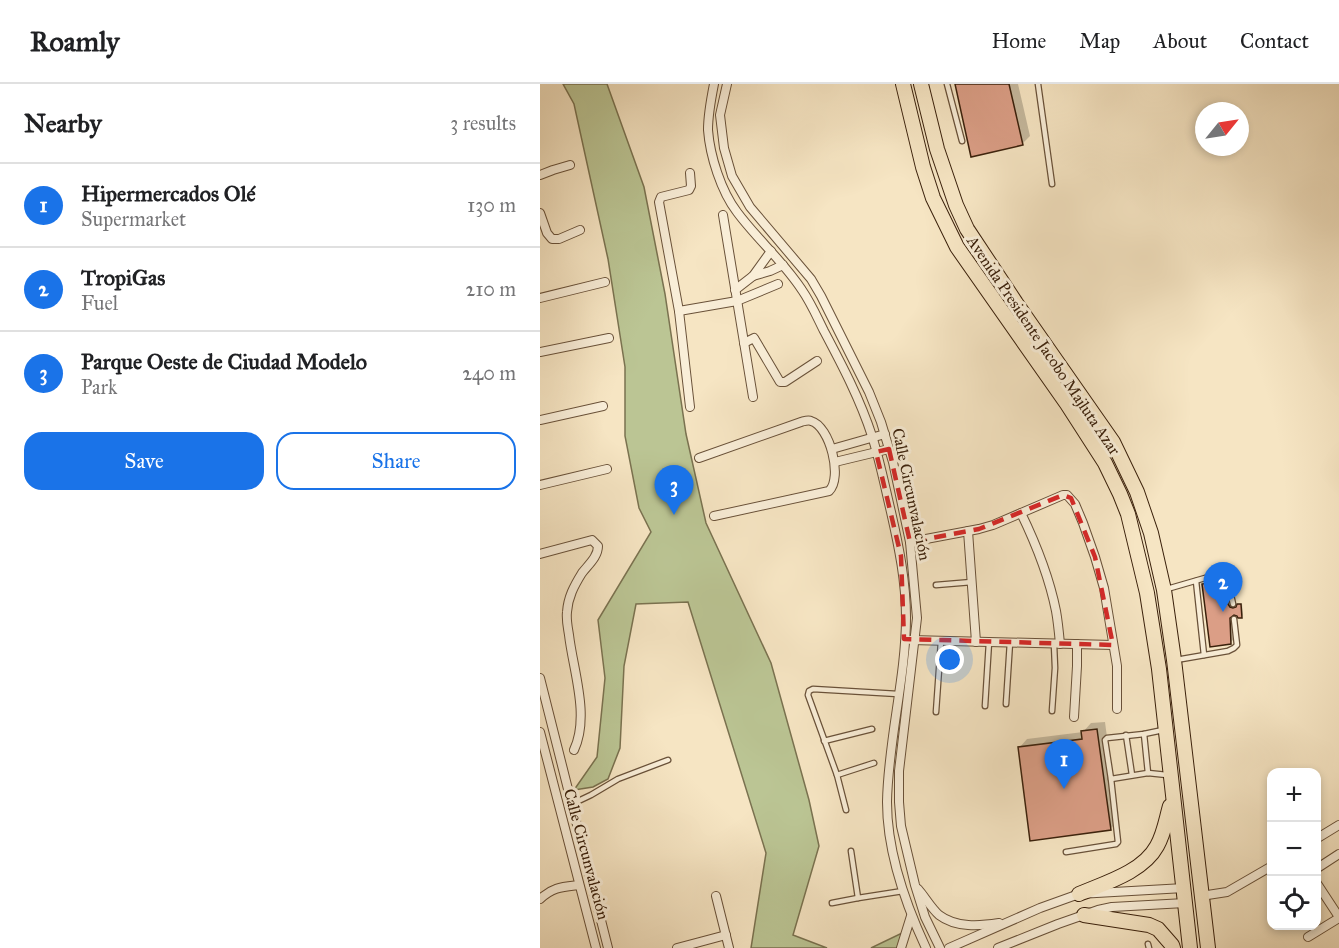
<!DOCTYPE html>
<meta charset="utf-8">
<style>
body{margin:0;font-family:"IM FELL Great Primer",serif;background:#f2f2f2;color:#202124}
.controls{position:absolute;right:18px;bottom:18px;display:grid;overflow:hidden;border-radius:12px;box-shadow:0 3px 9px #0003}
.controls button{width:54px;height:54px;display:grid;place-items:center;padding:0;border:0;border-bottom:2px solid #e0e0e0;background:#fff;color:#202124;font:30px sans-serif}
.compass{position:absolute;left:655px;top:18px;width:54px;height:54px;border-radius:50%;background:#fff;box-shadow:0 3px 9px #0003;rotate:60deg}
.you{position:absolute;left:410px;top:576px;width:21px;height:21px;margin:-15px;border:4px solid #fff;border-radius:50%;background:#1a73e8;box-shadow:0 0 0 9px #1a73e833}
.badge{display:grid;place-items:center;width:39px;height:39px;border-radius:50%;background:#1a73e8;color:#fff;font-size:20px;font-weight:700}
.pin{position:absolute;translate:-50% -50px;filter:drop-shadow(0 2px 3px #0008)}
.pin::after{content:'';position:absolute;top:32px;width:21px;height:18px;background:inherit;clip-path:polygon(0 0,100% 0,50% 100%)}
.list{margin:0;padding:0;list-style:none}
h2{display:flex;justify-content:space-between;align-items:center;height:78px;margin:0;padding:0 24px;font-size:26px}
h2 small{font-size:20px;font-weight:400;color:#757577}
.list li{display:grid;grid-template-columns:39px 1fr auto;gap:18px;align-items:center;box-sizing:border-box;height:84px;padding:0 24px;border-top:2px solid #e0e0e0}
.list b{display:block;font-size:22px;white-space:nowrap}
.list p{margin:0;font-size:20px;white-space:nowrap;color:#757577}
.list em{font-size:20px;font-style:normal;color:#757577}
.actions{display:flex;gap:12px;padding:18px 24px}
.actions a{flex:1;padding:14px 0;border:2px solid #1a73e8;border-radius:18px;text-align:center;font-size:21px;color:#1a73e8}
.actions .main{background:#1a73e8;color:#fff}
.icon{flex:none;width:33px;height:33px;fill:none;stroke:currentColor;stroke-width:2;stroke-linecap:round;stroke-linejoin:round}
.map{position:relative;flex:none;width:799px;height:864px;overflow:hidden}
header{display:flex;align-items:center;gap:36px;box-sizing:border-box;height:84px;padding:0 30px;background:#fff;border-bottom:2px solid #e0e0e0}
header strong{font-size:28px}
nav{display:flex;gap:33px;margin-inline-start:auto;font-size:21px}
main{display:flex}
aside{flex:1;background:#fff}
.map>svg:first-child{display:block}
.green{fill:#bbc594;stroke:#7a7250;stroke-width:1.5}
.shadow{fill:#0003}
.building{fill:#db9e86;stroke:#3a200b;stroke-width:1.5}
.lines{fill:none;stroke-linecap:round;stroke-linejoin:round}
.lane-casing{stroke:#695139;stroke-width:7}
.street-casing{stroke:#695139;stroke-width:10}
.primary-casing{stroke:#3a200b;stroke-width:16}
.lane{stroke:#f9eed8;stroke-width:4.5}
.street{stroke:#f9eed8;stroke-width:8}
.primary{stroke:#f6e5c3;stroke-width:14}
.marked{fill:none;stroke:#d62828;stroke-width:4.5;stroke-dasharray:12 8;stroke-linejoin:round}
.labels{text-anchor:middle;stroke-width:6;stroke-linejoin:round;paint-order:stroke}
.street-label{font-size:16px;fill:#3a200b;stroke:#f9eed8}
</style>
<header>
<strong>Roamly</strong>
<nav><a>Home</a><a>Map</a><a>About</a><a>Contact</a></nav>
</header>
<main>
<aside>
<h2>Nearby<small>3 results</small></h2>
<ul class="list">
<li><span class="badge">1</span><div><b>Hipermercados Olé</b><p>Supermarket</p></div><em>130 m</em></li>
<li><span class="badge">2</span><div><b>TropiGas</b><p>Fuel</p></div><em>210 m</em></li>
<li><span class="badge">3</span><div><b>Parque Oeste de Ciudad Modelo</b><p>Park</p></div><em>240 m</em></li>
</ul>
<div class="actions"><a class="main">Save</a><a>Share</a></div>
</aside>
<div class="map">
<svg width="799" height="864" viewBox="0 0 799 864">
<rect width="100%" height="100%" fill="#f6e5c3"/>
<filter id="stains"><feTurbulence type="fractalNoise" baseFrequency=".00333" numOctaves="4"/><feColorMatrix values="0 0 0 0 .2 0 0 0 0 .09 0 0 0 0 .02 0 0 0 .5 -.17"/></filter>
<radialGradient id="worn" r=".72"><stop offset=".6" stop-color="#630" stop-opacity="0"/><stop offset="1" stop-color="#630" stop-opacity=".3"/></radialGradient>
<g class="green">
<polygon points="23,0 67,0 104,103 125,210 146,350 166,439 231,579 269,716 279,762 253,851 287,864 211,864 226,769 148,518 96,520 84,582 80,664 68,695 53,703 34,706 57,673 65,594 58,536 111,448 99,424 85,352 85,283 68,175 34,20"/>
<polygon points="362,849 360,864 331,864"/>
</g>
<g class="shadow">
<polygon points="416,0 478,0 490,52 482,60"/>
<polygon points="684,495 690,521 697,524 702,519 703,531 702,533 697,530 691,530 693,556 689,560 663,500 665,499"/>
<polygon points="565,638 578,737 570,745 479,664 487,655 543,648 551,639"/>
</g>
<g class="building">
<polygon points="415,0 469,0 483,61 431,73"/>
<polygon points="683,496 688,520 690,523 693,524 696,523 697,520 701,520 702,534 698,534 697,532 694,531 690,534 691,560 670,563 662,500"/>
<polygon points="557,645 571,746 490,757 478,663 542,655 541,647"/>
</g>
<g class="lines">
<defs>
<g id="lane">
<polyline points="407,0 422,57"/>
<polyline points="498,0 512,100"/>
<polyline points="656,497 664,571"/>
<polyline points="396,501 432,498"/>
<polyline points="627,505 665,494 684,491 687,493 693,520"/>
<polyline points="636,576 688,567 694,564 697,561 694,535"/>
<polyline points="466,620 470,558"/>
<polyline points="445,622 449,558"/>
<polyline points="512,627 515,584 514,560"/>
<polyline points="396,628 401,557"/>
<polyline points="623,646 604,650 567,654 565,656 571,695 608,689 627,691"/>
<polyline points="604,650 608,689"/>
<polyline points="586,651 592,691"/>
<polyline points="284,657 332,645"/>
<polyline points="297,691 334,679"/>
<polyline points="32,720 51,711 78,695 128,676"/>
<polyline points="306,726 297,691 268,611 269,607 273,605 358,610"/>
<polyline points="311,767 318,814 363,807"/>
<polyline points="526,768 576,760 578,758 571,695"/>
<polyline points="292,819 318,814"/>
<polyline points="608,860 609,864"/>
</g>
<g id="street">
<path d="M 174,0 C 171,15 168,30 168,46 C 170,72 181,107 197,128 C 217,155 243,177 262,206 C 271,219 277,233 284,247 C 302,281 320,315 332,352 C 340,377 345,403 351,428 C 359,463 366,498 366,533 C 366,594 348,656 347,718 C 347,769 365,819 386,864"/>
<polyline points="187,0 180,31 184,64 192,92 210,123 271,195 281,212 329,308 341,338 353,378 370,458 377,534 359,687 359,718 361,742 375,801 385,833 400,864"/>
<polyline points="150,89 151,102 149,106 121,113 119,118 139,227 150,323"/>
<polyline points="0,91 13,86 30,81"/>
<polyline points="0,129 7,149 12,155 19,155 40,146"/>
<polyline points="183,131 213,313"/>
<polyline points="213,192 230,187 243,181"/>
<polyline points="195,206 213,192 231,167"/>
<polyline points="0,214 65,198"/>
<polyline points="139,227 197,217 238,200"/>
<polyline points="204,259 214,254 240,298 245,298 277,277"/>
<polyline points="0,268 69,254"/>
<polyline points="0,336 63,322"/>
<polyline points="292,365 345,350"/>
<path d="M 159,374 L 261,338 C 263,337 269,336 271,337 C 290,342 303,394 289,407 L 174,432"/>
<polyline points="295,378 349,365"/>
<polyline points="0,401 67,385"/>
<path d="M 481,429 C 496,460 509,492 516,527 C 518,538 519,549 520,560"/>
<polyline points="428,447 436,558"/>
<polyline points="370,458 439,445 453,441 523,411 527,411 535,420 543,439 555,473 564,504 577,582 577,625"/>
<path d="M 0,470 L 52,456 L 58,462 C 58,473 48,481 42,489 C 34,502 28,513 27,528 C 26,536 28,544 29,551 C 33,586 50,632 34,666"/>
<polyline points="371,556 573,561"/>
<polyline points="0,594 68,864"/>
<polyline points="534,633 537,582 537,560"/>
<polyline points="0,648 56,864"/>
<polyline points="776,755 799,741"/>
<polyline points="776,785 799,770"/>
<polyline points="776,798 799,833"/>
<path d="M 378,805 C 385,813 391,824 399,831 C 416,844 440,842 459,839"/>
<polyline points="176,812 189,864"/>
<polyline points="661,812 687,808 732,782"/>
<path d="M 0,815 C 13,803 22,803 39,801"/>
<polyline points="768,853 799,834"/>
<polyline points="137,864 186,851"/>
<polyline points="361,864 371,832"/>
<polyline points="409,864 500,824 539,810 644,804"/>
<polyline points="458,864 518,840 558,826 572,823 645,819"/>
</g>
<g id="primary">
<polyline points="363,0 383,83 393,114 417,163 527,320 565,379 580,410 588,430 607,509 619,585 650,864"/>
<polyline points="381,0 397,65 416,121 427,145 476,219 573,358 597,408 611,449 624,506 634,576 668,864"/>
<path d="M 539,810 C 565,799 603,788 617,762 C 624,750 626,736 630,722"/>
<polyline points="544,831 609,841 618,845 632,861 633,864"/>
</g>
</defs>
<use href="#lane" class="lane-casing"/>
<use href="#street" class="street-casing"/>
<use href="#primary" class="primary-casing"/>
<use href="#lane" class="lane"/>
<use href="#street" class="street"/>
<use href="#primary" class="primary"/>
</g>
<path class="marked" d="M 349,365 L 370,458 L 439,445 L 523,411 L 531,414 L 555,473 L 573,561 L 364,555 L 361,472 L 336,368 Z"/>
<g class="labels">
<g class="street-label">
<text transform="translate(504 261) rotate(56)" y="6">Avenida Presidente Jacobo Majluta Azar</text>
<text transform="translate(372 410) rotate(78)" y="6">Calle Circunvalación</text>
<text transform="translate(47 770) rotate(75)" y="6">Calle Circunvalación</text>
</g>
</g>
<rect width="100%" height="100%" filter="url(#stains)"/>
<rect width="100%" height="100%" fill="url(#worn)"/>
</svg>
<div class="controls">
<button>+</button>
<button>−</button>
<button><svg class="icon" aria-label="locate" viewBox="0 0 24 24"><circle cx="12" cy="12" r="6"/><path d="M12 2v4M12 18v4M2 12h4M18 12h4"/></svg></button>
</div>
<svg class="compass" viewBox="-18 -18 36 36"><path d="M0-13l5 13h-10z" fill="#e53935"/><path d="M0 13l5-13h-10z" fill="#757577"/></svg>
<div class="you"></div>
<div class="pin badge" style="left:524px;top:705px">1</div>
<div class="pin badge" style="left:683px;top:528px">2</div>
<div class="pin badge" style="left:134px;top:431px">3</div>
</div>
</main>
